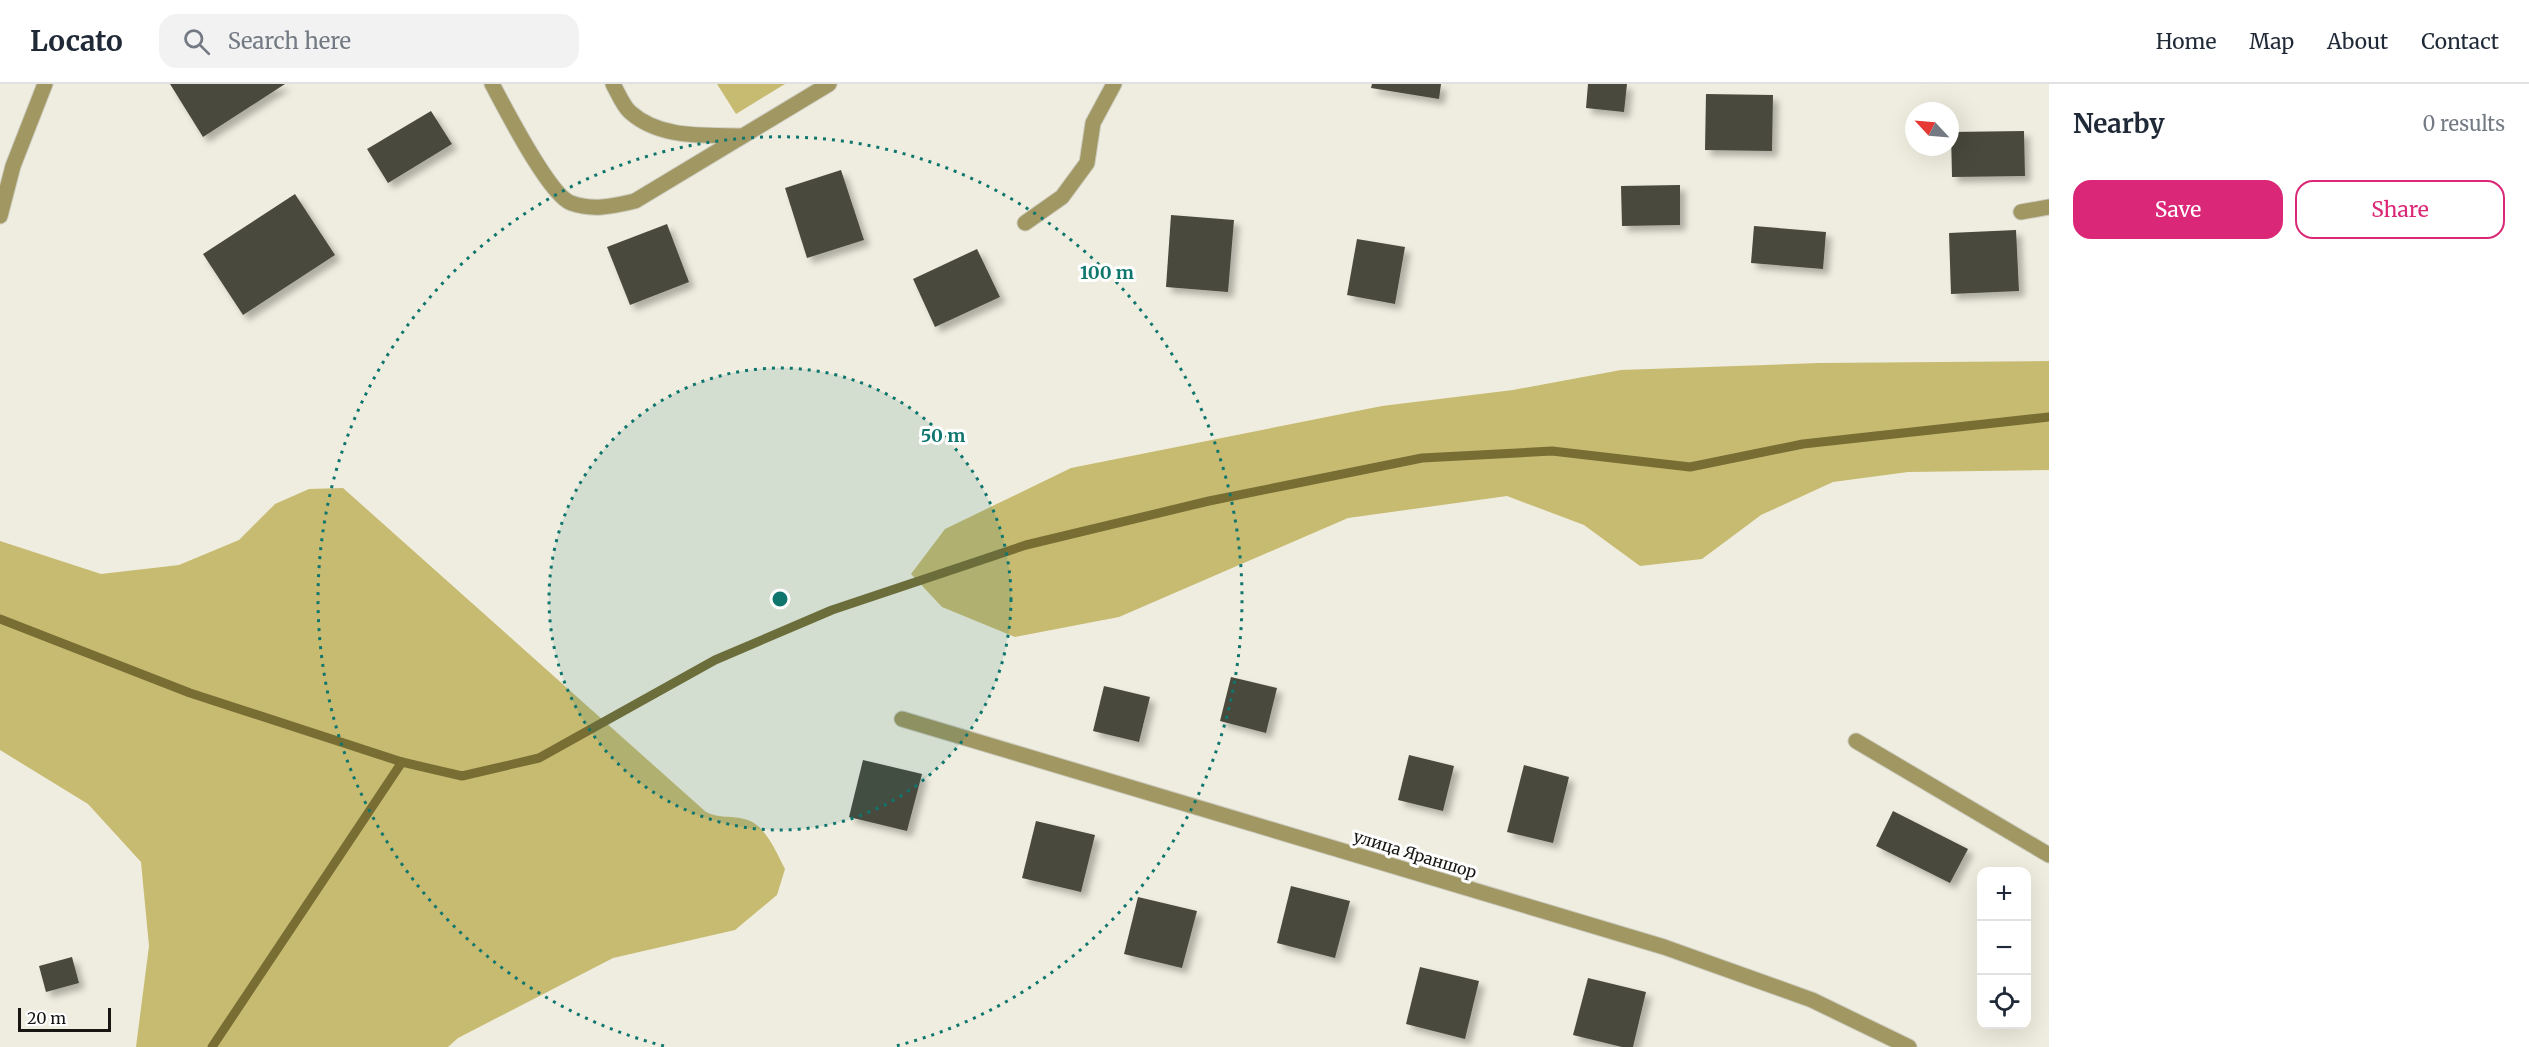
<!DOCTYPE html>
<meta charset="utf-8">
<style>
body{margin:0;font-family:Merriweather,serif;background:#f2f2f3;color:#1f2937}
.controls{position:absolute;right:18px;bottom:18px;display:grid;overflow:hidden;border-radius:12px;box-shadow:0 6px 24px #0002}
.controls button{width:54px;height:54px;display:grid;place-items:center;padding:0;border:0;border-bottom:2px solid #e0e1e3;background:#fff;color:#1f2937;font:30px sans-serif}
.compass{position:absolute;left:1905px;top:18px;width:54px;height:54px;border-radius:50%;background:#fff;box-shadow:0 6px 24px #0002;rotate:296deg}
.scale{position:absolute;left:18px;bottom:15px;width:93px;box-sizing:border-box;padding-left:6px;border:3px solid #171612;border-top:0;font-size:16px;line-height:21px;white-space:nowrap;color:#171612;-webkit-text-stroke:4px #fff;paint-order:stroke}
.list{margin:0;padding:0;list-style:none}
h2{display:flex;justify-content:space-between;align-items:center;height:78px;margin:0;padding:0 24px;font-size:26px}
h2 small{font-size:20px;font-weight:400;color:#747a83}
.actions{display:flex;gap:12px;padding:18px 24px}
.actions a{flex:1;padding:14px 0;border:2px solid #db2777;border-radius:18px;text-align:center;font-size:21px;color:#db2777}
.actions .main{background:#db2777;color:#fff}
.icon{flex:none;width:33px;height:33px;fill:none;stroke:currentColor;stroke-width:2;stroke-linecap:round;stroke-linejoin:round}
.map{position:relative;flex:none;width:2049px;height:963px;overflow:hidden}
header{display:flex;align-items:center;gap:36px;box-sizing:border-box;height:84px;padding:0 30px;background:#fff;border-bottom:2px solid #e0e1e3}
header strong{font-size:28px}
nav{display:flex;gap:33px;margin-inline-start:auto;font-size:21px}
.search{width:420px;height:54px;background:#f2f2f3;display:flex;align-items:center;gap:15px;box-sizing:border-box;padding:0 21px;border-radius:18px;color:#747a83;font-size:22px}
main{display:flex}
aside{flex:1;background:#fff}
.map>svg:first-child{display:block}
.green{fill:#c7ba71}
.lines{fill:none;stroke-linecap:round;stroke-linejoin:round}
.stream{stroke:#786e34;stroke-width:9}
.building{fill:#4a493e;filter:url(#shadow)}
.service-casing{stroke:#cccbbe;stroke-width:17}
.minor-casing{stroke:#cccbbe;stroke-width:17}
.service{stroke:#a09762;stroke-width:15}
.minor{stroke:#a09762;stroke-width:15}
.ring{fill:none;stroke:#0f766e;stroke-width:3;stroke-dasharray:3 6}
.labels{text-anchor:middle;stroke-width:6;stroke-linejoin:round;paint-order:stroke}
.street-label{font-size:16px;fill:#171612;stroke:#fff}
.centre{fill:#0f766e;stroke:#fff;stroke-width:3}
.ring-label{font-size:18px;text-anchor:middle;font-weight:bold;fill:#0f766e;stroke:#fff;stroke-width:6;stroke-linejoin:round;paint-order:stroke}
</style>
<header>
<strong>Locato</strong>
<div class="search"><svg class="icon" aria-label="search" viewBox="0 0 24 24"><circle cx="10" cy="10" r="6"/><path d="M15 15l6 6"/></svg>Search here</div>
<nav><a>Home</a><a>Map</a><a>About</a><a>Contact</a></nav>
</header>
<main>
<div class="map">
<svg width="2049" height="963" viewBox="0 0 2049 963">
<defs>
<filter id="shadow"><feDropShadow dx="5.5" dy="5.5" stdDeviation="3" flood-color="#0004"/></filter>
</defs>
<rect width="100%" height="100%" fill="#efeddf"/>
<g class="green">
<polygon points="717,0 785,0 736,30"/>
<polygon points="2049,277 2049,386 1908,388 1833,398 1761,431 1702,475 1640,482 1584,441 1507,412 1348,434 1119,533 1015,553 942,523 911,490 945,445 1071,384 1382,322 1513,306 1621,286 1819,279"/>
<path d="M 343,404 L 706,728 C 721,735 729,731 744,735 C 765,739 776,768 785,785 L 777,811 L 735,846 L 613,874 L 458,954 L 448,963 L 136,963 L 149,862 L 141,778 L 88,720 L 0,666 L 0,457 L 101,490 L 179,481 L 239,456 L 275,420 L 309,405 Z"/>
</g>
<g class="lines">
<g class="stream">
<polyline points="0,535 190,609 402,678 462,692 539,674 715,576 832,526 1026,461 1209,417 1422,374 1552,367 1690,383 1803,360 2049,333"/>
<polyline points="212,963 402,678"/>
</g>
</g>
<g class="building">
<polygon points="170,0 285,0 203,53"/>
<polygon points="1372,0 1441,0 1439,15 1371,4"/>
<polygon points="1588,0 1627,0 1624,28 1586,24"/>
<polygon points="1706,10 1773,11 1772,67 1705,66"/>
<polygon points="431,27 452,60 388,99 367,65"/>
<polygon points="2024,47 2025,92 1952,93 1951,48"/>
<polygon points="841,86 864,156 807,174 785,104"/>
<polygon points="1680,101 1680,141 1622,142 1621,102"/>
<polygon points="295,110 335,171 243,231 203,170"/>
<polygon points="1171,131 1234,136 1228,208 1166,203"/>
<polygon points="667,140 689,198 630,221 607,163"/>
<polygon points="1754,142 1826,148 1823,185 1751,179"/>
<polygon points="2016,146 2019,207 1951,210 1949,149"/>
<polygon points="1357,155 1405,163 1395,220 1347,211"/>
<polygon points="977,165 1000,213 935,243 913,195"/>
<polygon points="1231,593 1277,604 1266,649 1220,637"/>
<polygon points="1104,602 1150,613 1139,658 1093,647"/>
<polygon points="1409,671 1454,682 1443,727 1398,716"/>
<polygon points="863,676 922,690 907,747 849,733"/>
<polygon points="1524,681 1569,693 1553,759 1507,748"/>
<polygon points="1893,727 1968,765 1950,799 1876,762"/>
<polygon points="1036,737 1095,751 1081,808 1022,794"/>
<polygon points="1291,802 1350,817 1335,874 1277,859"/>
<polygon points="1138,813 1197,827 1182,884 1124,870"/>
<polygon points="72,873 79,899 46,908 39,882"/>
<polygon points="1420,883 1479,897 1465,955 1406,940"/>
<polygon points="1588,894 1646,908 1633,963 1622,963 1573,951"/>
</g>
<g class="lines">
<defs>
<g id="service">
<path d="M 492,0 C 505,24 549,111 571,119 C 594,127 613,122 635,117 L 829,0"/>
<path d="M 613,0 C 618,9 623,22 630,28 C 660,55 704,51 740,52"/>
<polyline points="2021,128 2049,123"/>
</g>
<g id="minor">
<polyline points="0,132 13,82 45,0"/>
<polyline points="1025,139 1062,113 1087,79 1093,39 1114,0"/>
<polyline points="902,635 1664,863 1812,916 1909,963"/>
<polyline points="1856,657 2049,771"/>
</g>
</defs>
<use href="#service" class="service-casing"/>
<use href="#minor" class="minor-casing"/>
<use href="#service" class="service"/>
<use href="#minor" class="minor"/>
</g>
<circle cx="780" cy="515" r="231" fill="#0f766e" fill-opacity=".12"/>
<g class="ring">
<circle cx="780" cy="515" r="231"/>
<path d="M664 962A462 462 0 1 1 896 962"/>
</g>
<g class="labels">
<g class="street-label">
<text transform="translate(1415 770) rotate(17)" y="6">улица Яраншор</text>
</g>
</g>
<circle cx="780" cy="515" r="9" class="centre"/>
<g class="ring-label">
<text x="1107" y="195">100 m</text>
<text x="943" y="358">50 m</text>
</g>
</svg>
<div class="controls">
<button>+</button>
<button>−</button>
<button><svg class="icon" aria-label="locate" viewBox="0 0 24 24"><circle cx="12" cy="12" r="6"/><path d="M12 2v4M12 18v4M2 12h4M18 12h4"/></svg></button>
</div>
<svg class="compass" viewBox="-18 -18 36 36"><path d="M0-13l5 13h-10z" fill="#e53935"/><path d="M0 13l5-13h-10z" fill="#747a83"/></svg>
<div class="scale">20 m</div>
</div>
<aside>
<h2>Nearby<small>0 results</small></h2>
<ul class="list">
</ul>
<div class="actions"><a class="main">Save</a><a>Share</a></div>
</aside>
</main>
